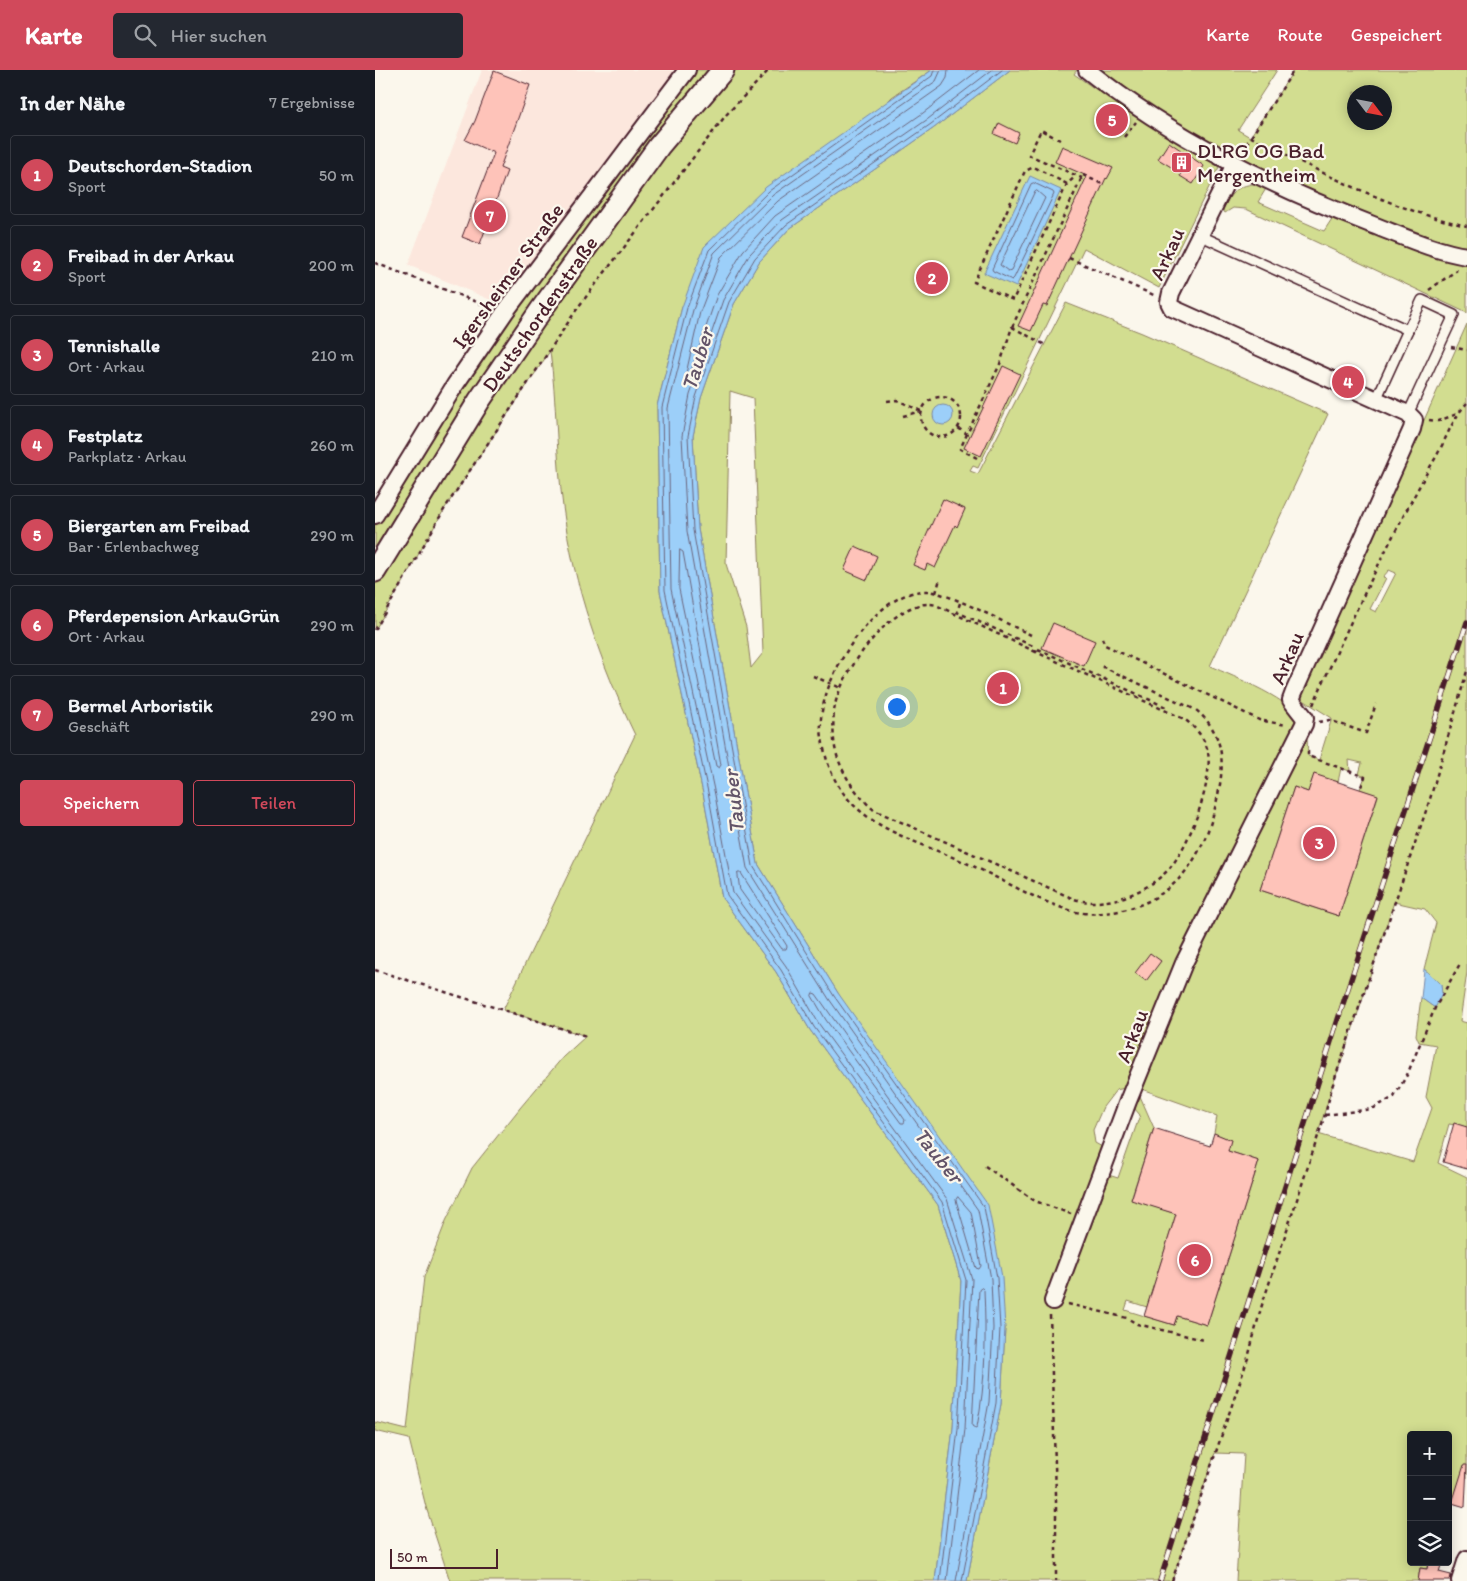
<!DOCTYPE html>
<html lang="de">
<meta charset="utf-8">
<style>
body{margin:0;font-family:Itim,sans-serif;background:#242831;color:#f1f3f6}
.controls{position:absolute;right:15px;bottom:15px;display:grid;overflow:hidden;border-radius:5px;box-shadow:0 2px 12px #0003}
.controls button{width:45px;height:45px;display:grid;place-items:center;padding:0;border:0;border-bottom:1px solid #363941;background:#171b24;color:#f1f3f6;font:25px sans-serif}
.compass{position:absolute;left:972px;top:15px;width:45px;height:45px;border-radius:50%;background:#171b24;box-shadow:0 2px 12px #0003;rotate:122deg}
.scale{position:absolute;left:15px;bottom:12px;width:108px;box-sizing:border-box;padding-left:5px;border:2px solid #4a1f2b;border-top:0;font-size:14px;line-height:18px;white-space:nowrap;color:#4a1f2b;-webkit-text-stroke:4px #fbf7ec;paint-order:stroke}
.you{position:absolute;left:521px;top:636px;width:18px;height:18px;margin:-12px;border:4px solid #fff;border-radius:50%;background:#1a73e8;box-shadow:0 0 0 8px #1a73e833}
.badge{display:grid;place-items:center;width:32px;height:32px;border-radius:50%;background:#d1495b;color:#fff;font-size:16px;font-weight:700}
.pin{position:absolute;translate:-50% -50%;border:2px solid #fff;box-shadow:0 1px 5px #0006}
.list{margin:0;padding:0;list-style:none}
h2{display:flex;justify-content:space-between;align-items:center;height:65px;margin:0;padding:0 20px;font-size:21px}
h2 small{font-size:16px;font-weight:400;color:#9ea1a6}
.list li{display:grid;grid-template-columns:32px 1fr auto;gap:15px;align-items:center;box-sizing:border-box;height:80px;margin:0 10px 10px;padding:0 10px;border:1px solid #363941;border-radius:5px}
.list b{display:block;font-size:19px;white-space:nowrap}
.list p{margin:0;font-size:16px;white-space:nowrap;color:#9ea1a6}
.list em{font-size:16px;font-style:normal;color:#9ea1a6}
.actions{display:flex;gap:10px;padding:15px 20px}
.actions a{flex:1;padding:11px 0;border:1px solid #d1495b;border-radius:5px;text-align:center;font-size:18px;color:#d1495b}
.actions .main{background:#d1495b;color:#fff}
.icon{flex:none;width:28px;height:28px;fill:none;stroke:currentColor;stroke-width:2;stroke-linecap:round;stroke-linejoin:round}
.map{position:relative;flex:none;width:1092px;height:1511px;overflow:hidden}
header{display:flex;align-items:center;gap:30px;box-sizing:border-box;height:70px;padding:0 25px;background:#d1495b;color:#fff}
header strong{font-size:24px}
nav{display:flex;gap:28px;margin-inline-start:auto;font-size:18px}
.search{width:350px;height:45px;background:#242831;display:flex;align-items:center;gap:12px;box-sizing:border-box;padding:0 18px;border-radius:5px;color:#9ea1a6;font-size:19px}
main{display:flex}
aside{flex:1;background:#171b24}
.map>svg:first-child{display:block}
.built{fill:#fce7dd}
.green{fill:#d2dd90;stroke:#8e7e5e;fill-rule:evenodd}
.water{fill:#9ccff9;stroke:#7b89a7}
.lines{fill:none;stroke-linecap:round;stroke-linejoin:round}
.shore{stroke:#6b657d;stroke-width:1}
.building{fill:#fec3b9;stroke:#4a1f2b}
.service-casing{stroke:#4a1f2b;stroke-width:12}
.minor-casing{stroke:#4a1f2b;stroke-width:20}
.tertiary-casing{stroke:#4a1f2b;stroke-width:25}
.path{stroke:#4a1f2b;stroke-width:2.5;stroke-dasharray:4 4;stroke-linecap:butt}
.service{stroke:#fbf7ec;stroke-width:9}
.minor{stroke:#fbf7ec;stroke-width:16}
.tertiary{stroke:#fbf7ec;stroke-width:21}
.rail-casing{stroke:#4a1f2b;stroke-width:5.5}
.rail{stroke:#fbf7ec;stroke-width:4;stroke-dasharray:11;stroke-linecap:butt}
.labels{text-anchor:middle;stroke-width:4.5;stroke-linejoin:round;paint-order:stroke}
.poi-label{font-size:21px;fill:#4a1f2b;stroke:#fbf7ec;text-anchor:start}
.street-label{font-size:21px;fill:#4a1f2b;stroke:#fbf7ec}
.water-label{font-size:22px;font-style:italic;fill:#635469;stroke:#fbf7ec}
</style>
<header>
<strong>Karte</strong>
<div class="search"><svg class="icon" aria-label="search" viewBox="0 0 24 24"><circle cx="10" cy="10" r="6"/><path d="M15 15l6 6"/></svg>Hier suchen</div>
<nav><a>Karte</a><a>Route</a><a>Gespeichert</a></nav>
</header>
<main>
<aside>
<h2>In der Nähe<small>7 Ergebnisse</small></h2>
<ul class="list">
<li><span class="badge">1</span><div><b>Deutschorden-Stadion</b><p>Sport</p></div><em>50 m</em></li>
<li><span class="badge">2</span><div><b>Freibad in der Arkau</b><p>Sport</p></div><em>200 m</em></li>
<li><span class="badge">3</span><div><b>Tennishalle</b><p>Ort · Arkau</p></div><em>210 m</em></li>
<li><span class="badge">4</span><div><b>Festplatz</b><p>Parkplatz · Arkau</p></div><em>260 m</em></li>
<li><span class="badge">5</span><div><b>Biergarten am Freibad</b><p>Bar · Erlenbachweg</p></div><em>290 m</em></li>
<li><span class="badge">6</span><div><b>Pferdepension ArkauGrün</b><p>Ort · Arkau</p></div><em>290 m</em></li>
<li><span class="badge">7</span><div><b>Bermel Arboristik</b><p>Geschäft</p></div><em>290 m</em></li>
</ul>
<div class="actions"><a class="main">Speichern</a><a>Teilen</a></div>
</aside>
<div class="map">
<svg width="1092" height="1511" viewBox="0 0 1092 1511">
<rect width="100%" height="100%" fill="#fbf7ec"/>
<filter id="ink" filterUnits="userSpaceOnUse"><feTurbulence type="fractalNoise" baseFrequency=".02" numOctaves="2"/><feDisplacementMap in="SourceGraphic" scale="10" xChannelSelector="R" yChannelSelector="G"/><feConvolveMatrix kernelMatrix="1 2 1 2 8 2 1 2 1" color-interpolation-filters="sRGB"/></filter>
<g filter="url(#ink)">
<polygon class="built" points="107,0 306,0 130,236 33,195"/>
<g class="green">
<path d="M 312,0 L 557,0 L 517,27 L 307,237 L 282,336 L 285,521 L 329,728 L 347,828 L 401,902 L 435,960 L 563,1135 L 586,1211 L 578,1358 L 560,1511 L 75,1511 L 51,1437 L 34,1369 L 0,1361 L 0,1352 L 32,1360 L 49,1207 L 71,1151 L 97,1098 L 145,1038 L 188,987 L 211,966 L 128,940 L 260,665 C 225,592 199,517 188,437 C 181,385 182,333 175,281 L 70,438 L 0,560 L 0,445 L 80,315 Z"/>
<path d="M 635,0 L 702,0 L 699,4 L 716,16 L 844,97 L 784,218 L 709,178 L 603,398 L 598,396 L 595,401 L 603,404 L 691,233 L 767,263 L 953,344 L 835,596 C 859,607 920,630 929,655 C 933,664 932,676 933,686 L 944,690 L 957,648 L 925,628 L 1092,254 L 1092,902 L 1085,951 L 1092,953 L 1092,1057 L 1074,1054 L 1063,1093 L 1092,1107 L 1092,1408 L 1087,1406 L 1077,1433 L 1073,1432 L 1073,1365 L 1036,1365 L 1036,1492 L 1053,1492 L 1052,1499 L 1045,1498 L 1043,1511 L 861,1511 L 869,1384 L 840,1383 L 797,1511 L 592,1511 L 626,1334 L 630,1258 L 463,923 L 383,794 L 323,459 L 318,366 L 326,328 L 359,234 L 384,192 L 414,159 L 559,58 ZM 355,321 L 378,328 L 388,583 L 376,598 L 371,557 L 351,494 ZM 1014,500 L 1021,503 L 1001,542 L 995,539 L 1011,508 L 1008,507 ZM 974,690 L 987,693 L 984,704 L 990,707 L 985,719 L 1003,726 L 964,846 L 885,820 L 919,717 L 933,722 L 939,705 L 963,712 L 966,698 L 975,701 ZM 1019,832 L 1050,839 L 1061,853 L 1049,899 L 1066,914 L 1060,938 L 1046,928 L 1041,965 L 1044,972 L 1061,975 L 1051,1027 L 1057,1038 L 1038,1092 L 943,1064 L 957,1017 L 976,964 ZM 759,1016 L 753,1031 L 765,1045 L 743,1108 L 727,1103 L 729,1078 L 720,1073 L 718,1060 L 728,1037 L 741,1020 ZM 761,1017 L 842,1046 L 839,1063 L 855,1070 L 853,1081 L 884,1091 L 832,1255 L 802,1246 L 799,1255 L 750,1240 L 753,1231 L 772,1237 L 801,1144 L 756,1129 L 779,1058 Z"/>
<path d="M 712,0 L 902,0 L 863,60 L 875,67 L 919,0 L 1092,0 L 1092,243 L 871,139 L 858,138 L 850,143 L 848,140 C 858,115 868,115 893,112 ZM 979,22 L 1009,22 L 1009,52 L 979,52 ZM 895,112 L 962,141 L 949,161 L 883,132 Z"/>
</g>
<g class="water">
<polygon points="557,0 635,0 559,58 414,159 384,192 359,234 326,328 318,366 323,459 383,794 463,923 613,1135 627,1207 630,1258 626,1334 592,1511 560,1511 578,1358 586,1211 563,1135 435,960 401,902 347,828 329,728 285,521 282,336 307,237 329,177 391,117"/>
<polygon points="655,106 686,120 641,217 609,203"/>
<circle cx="568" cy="345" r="10"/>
<polygon points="1049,899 1066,914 1067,924 1060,938 1046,928"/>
</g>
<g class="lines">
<g class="shore">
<polyline points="559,0 557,6 394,121 334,180 312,238 287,337 290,520 334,727 352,825 406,900 439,957 567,1132 591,1210 583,1359 565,1511"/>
<polyline points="566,0 561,11 398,125 339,183 318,240 293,338 296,519 340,725 358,823 411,896 444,954 572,1129 597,1209 590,1359 572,1511"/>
<polyline points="573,0 572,8 567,16 403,131 346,187 325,242 310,308 314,307 342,225 368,181 400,146 548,43 604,0"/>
<polygon points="659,113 678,122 679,124 639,208 637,210 618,201 617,199 656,114"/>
<polygon points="662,121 670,128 636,200 633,201 625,195 659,123"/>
<polygon points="305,480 308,482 346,695 344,698 341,696 304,519"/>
<polygon points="363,803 366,803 412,876 411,879 407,879 365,820"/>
<polygon points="438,923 441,924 530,1050 529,1053 526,1053 451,950 437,926"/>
<polygon points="583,1127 596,1142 606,1196 604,1199 601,1198 581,1130"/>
<path d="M 607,1218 L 609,1220 C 611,1266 611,1312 602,1357 L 600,1358 L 597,1356 L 604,1220 Z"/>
<polyline points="581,1511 614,1332 618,1258 616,1209 603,1140 454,929 372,798 312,461 307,366 315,325 348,230 375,184 407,150 553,49 617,0"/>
<polyline points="587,1511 621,1333 625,1258 622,1208 609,1137 459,926 378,796 318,460 313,366 321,327 354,232 380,188 411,155 556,54 627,0"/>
</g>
</g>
<g class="building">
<polygon points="119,1 155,15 125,98 132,101 105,174 87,167 119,83 90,70 100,51"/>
<polygon points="624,53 644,63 640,73 619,64"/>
<polygon points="794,72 829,96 818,114 805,106 806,103 783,89"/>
<polygon points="687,76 738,98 732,109 731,108 672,236 668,235 656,261 643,256 712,106 680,92"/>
<polygon points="628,296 645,304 606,386 589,378"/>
<polygon points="568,429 590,439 582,457 580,455 560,498 552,494 550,500 538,495"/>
<polygon points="480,476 502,486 492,510 469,500"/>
<polygon points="678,553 720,571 709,596 667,578"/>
<polygon points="939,704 1003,725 964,846 885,820 919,717 933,722"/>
<polygon points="775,883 786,891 771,911 760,903"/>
<polygon points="1079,1053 1092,1057 1092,1099 1068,1092"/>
<polygon points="779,1058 835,1076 839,1063 856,1070 853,1081 884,1091 832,1255 802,1246 799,1255 769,1246 801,1144 756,1130"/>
<polygon points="1089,1395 1092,1395 1090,1437 1077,1433"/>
<polygon points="1053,1492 1067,1492 1064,1502 1076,1505 1075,1511 1043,1511 1045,1498 1052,1499"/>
</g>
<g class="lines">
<defs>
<g id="service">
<polyline points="824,165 1033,260 1047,230 1079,245 1033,344"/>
<polyline points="1001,330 1033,260"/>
</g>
<g id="minor">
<path d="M 712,0 C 797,68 897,116 998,155 C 1027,166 1062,182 1092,186"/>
<polyline points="0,445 80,315 130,242 312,0"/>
<polyline points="678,1231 753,1031 809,893 929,654 930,648 916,630 919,622 1037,359 1039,350 1033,344 797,238 794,232 796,223 860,94"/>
<polyline points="1085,1511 1092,1489"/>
</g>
<polyline id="tertiary" points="0,501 104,331 166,240 284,76 348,0"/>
</defs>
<use href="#service" class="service-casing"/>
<use href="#minor" class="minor-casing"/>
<use href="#tertiary" class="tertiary-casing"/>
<g class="path">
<polyline points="749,67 761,52"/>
<polyline points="876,67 919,0"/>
<polyline points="685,70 666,60 654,85 707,108"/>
<path d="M 867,81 L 876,67 C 946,102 1015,139 1092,156"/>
<polyline points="692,114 659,97 650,101 599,212 638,230 692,114 701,106"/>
<polyline points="694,188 781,226"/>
<polyline points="0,193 115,237"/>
<polyline points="1054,220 1082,200"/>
<polyline points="637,257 672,276"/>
<polyline points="1076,277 1092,280"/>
<circle cx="566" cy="347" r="20"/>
<polyline points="512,331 522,330 546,341"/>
<polyline points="528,346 546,341"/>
<polyline points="1054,350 1063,351 1082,344"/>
<polyline points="583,358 592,364"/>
<polyline points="602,388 585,379 625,294 637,257 708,105 729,115"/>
<polyline points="561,523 565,509"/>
<polyline points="585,533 582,542 658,576"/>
<polyline points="0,560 70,438 204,236 351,45 394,0"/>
<path d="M 656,565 C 632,554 575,523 552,521 C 500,519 442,612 446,659 C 455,754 526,763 598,796 C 632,812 666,833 701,842 C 718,845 737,843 752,839 C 808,824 832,778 843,725 C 850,692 849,663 821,640 L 724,595"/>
<polyline points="727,568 730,575 884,650 911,655"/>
<polyline points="663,579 793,638"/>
<path d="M 661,582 L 561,535 C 521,524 467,601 460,635 C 458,646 458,659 459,670 C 461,696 480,724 499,740 L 699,829 C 730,839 771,823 793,800 C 814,777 838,713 833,682 C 830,668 820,657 809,649 L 661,582 L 663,579"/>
<polyline points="438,606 466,618"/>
<path d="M 938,635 C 975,552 1013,471 1058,392 C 1070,373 1076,350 1092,333"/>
<polyline points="944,652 954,650 991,663 1001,634"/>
<polyline points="933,681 933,686 990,707 985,719"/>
<polyline points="0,900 211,966"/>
<polyline points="950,1045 997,1039 1019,1027 1032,1005 1060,938 1086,892"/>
<polyline points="610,1096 660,1131 696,1144"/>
<polyline points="693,1234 752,1248 762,1254 829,1270"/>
<polyline points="675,1245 681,1424 681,1511"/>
<polyline points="797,1511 873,1288 886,1238 950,1045 957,1017 1055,729 1092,601"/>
</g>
<use href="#service" class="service"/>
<use href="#minor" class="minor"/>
<use href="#tertiary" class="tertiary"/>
<defs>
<polyline id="rail" points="785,1511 966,940 1092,552"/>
</defs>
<use href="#rail" class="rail-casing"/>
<use href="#rail" class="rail"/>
</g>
</g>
<defs>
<symbol id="building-square" viewBox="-11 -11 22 22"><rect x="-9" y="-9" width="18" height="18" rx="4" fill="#d1495b" stroke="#fbf7ec"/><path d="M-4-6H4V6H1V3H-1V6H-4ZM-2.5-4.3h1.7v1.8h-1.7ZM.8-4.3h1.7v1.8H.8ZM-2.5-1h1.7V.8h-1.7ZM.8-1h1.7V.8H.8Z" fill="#fff"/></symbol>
</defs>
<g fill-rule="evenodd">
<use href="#building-square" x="794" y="80" width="25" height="25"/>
</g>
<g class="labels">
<g class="poi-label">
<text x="822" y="88">DLRG OG Bad<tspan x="822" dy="24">Mergentheim</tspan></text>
</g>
<g class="street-label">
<text transform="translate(792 184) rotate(-65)" y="7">Arkau</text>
<text transform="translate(133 206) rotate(-54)" y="7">Igersheimer Straße</text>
<text transform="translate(165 244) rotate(-55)" y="7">Deutschordenstraße</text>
<text transform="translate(912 588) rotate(-67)" y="7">Arkau</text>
<text transform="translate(757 966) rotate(-69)" y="7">Arkau</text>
</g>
<g class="water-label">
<text transform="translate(322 289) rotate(-73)" y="8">Tauber</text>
<text transform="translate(358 732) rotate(-96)" y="8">Tauber</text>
<text transform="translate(564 1085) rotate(51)" y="8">Tauber</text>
</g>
</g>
</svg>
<div class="controls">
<button>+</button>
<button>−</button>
<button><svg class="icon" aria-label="layers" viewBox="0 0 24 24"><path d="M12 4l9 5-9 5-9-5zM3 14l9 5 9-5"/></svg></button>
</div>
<svg class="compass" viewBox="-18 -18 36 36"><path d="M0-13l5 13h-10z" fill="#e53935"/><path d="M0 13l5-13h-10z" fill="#9ea1a6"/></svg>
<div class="scale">50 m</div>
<div class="you"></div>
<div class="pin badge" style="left:628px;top:618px">1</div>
<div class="pin badge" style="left:557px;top:208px">2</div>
<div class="pin badge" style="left:944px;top:773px">3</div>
<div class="pin badge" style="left:973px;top:312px">4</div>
<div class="pin badge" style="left:737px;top:50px">5</div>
<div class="pin badge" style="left:820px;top:1190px">6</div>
<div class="pin badge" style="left:115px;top:146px">7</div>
</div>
</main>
